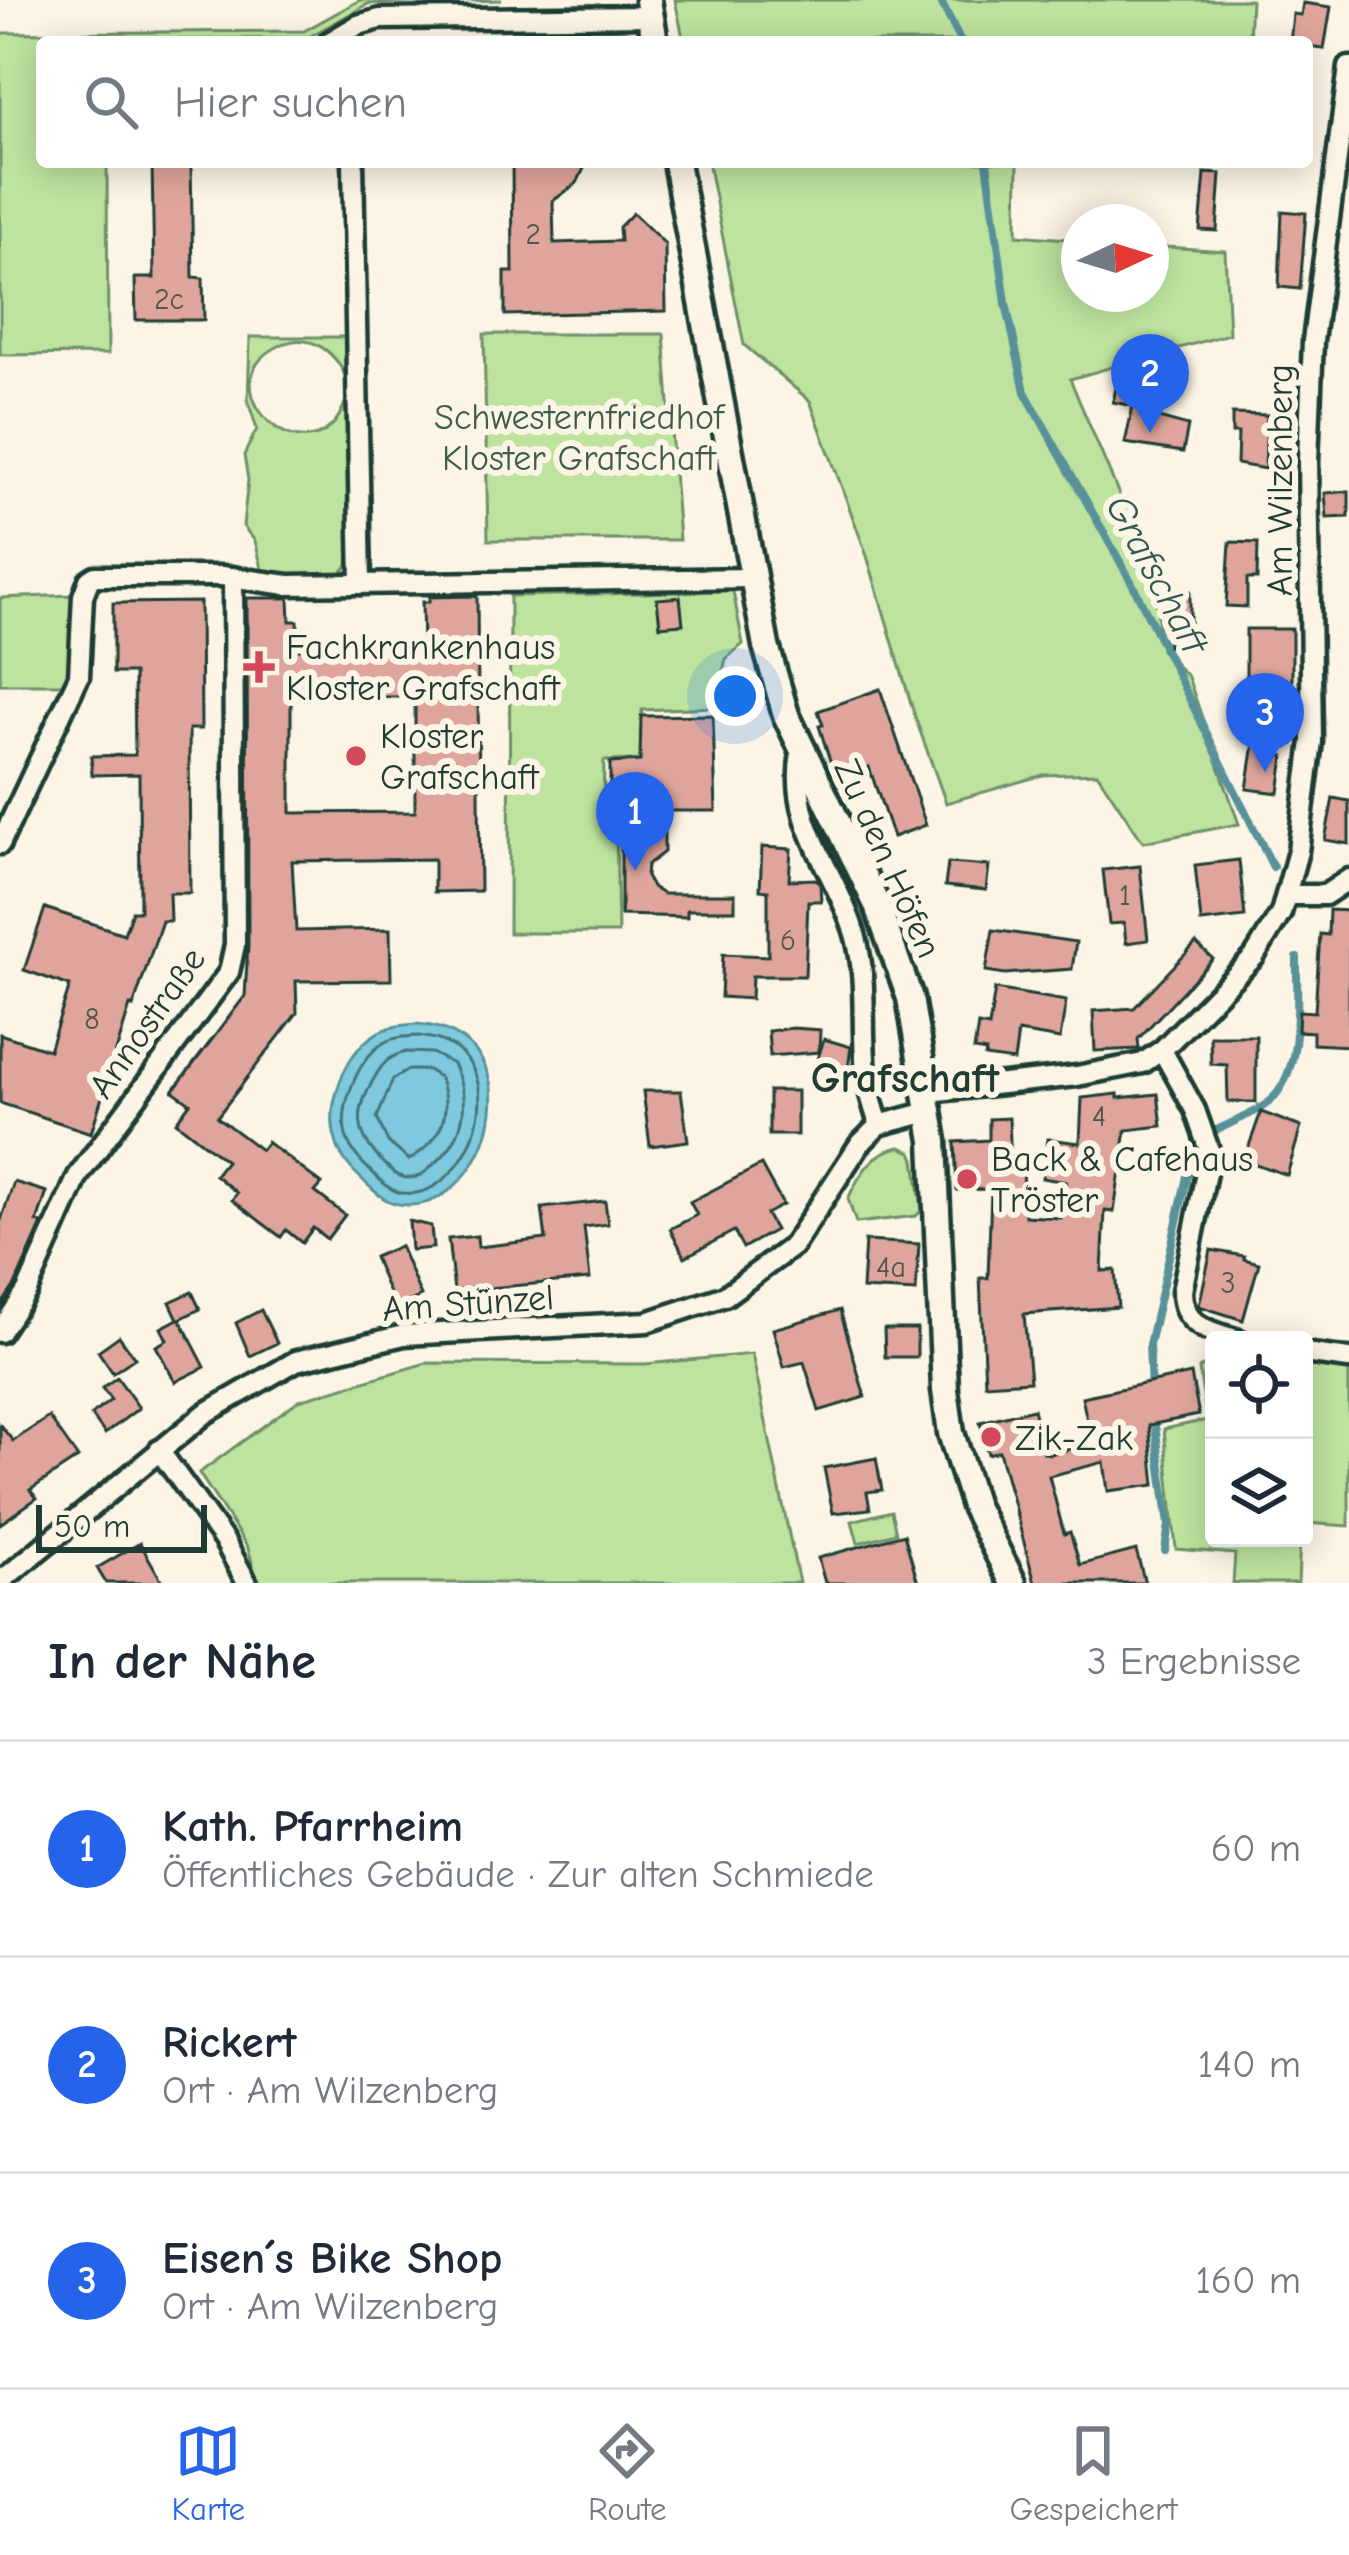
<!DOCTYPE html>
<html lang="de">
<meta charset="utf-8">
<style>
body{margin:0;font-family:"Comic Neue",sans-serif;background:#f6f6f7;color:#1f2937}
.controls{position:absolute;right:36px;bottom:36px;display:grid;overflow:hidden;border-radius:12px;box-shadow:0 6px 30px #0003}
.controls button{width:108px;height:108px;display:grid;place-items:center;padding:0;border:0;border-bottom:3px solid #e0e1e3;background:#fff;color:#1f2937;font:60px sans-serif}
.compass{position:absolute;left:1061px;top:204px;width:108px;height:108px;border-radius:50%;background:#fff;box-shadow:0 6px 30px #0003;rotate:86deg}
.scale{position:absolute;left:36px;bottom:30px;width:171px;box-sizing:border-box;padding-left:12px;border:6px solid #1f3d34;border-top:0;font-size:33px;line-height:42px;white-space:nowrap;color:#1f3d34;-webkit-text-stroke:9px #fcf5e5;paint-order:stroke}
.you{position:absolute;left:735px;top:696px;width:42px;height:42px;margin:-30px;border:9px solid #fff;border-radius:50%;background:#1a73e8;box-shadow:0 0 0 18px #1a73e833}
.badge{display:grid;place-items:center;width:78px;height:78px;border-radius:50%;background:#2563eb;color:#fff;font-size:39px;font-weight:700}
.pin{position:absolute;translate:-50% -99px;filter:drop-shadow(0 3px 6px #0008)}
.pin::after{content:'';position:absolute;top:63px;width:42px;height:36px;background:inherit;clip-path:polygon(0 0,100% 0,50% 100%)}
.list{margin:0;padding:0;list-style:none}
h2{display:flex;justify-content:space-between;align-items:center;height:156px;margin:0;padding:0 48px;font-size:51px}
h2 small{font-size:39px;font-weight:400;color:#747a83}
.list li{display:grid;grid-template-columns:78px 1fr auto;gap:36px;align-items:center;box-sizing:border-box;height:216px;padding:0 48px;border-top:3px solid #e0e1e3}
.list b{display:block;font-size:45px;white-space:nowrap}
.list p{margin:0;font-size:39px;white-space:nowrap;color:#747a83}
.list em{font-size:39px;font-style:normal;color:#747a83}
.icon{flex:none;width:66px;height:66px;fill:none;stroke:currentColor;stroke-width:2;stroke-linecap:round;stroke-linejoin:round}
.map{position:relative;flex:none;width:1349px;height:1583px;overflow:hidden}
.search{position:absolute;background:#fff;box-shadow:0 6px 30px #0003;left:36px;right:36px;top:36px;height:132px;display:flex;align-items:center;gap:30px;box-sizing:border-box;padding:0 42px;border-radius:12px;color:#747a83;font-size:45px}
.sheet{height:804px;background:#fff}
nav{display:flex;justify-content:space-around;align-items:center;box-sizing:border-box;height:168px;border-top:3px solid #e0e1e3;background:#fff;font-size:33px;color:#747a83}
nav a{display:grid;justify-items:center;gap:6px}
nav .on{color:#2563eb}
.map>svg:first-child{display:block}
.green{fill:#bee39e;stroke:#6e9069;stroke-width:3}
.water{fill:#7ec9de;stroke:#58919a;stroke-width:3}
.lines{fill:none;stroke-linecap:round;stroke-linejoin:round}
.shore{stroke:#457578;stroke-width:3}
.stream{stroke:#58919a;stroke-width:8}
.building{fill:#dfa59c;stroke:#1f3d34;stroke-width:3;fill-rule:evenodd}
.minor-casing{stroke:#1f3d34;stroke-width:27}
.tertiary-casing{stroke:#1f3d34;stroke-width:33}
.minor{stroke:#fcf5e5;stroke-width:18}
.tertiary{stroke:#fcf5e5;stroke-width:24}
.poi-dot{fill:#d1495b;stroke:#fcf5e5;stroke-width:4.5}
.labels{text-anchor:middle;stroke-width:12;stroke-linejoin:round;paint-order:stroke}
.number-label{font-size:30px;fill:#4f574e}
.park-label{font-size:36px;fill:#3f5e49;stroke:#fcf5e5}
.street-label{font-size:36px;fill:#1f3d34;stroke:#fcf5e5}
.poi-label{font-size:36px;fill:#1f3d34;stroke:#fcf5e5;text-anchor:start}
.water-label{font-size:39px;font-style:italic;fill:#325956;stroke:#fcf5e5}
.quarter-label{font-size:42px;font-weight:bold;fill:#1f3d34;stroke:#fcf5e5}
</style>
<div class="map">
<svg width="1349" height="1583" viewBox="0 0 1349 1583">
<rect width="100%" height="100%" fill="#fcf5e5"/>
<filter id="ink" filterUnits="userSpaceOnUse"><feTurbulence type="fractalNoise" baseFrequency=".00833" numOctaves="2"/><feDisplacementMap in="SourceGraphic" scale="24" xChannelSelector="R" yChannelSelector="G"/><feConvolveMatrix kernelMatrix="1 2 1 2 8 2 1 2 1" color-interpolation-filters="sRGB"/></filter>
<g filter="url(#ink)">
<g class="green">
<polygon points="360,0 502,0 368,4 307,38 42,42 42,162 107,162 108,354 0,355 0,33 304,31"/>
<polygon points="675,0 1251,0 1249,42 684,42"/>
<polygon points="708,162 1018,162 1017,235 1079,240 1079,294 1151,294 1151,246 1225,251 1229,334 1070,379 1154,577 1161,650 1188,677 1239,824 1143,842 1097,773 1043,775 946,803 915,717 867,556 810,401 744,345"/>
<polygon points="484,334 664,334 679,540 488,540"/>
<path d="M 250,337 L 346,337 L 347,380 C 337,353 311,331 281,345 C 195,385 319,499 348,394 L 351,543 L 348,565 L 339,574 L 264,576 L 255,541 L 243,526 L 248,480 L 244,455 L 257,429 L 248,401 Z"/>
<polygon points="733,591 743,644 726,659 714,707 642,710 640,760 604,761 603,819 616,820 618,933 509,933 510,596"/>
<path d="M 72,595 C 74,627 78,654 65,684 L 0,684 L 0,598 Z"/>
<path d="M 900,1147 L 912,1152 L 915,1159 L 922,1210 L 916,1216 L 856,1223 L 848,1199 C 860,1173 872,1152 900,1147 Z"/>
<polygon points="752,1354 799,1583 258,1583 248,1548 199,1473 299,1400 426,1363 645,1364"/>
<polygon points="1214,1358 1214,1538 1300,1538 1298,1583 1233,1583 1235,1554 1176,1549 1164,1429 1207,1420 1199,1369"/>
<polygon points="1304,1364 1349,1368 1349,1526 1304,1523"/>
<polygon points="891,1511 896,1533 858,1543 852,1521"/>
</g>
<path class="water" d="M 418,1024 C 542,1036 489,1207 408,1205 C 390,1205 380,1197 368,1185 C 354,1172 341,1160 336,1141 C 325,1107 344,1055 374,1035 C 387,1026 403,1025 418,1024 Z"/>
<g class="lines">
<g class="shore">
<path d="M 418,1036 C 527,1046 472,1202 403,1193 C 390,1191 382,1182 373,1173 C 361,1163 351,1151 346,1136 C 339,1107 357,1061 382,1044 C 392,1037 405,1037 418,1036 Z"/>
<path d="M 406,1052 L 432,1053 L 453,1064 C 472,1101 465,1139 433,1165 C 426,1172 419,1178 409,1178 C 398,1178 393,1171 385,1164 C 361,1142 353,1120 368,1090 C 378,1070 384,1057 406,1052 Z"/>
<path d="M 408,1070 L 428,1070 L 439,1077 C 453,1112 442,1140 409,1160 L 388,1142 L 377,1118 L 393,1079 Z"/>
</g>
<g class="stream">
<polyline points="940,0 961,42"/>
<polyline points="987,162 1006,303 1025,392 1132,583 1273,867"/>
<path d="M 1151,1392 L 1149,1345 L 1195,1141 C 1217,1128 1242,1120 1262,1107 C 1306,1080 1296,1002 1297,958"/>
<polyline points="1154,1418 1169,1525 1165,1550"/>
</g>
</g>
<g class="building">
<polygon points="1303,3 1331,7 1324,49 1307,47 1307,42 1290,42 1293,14 1301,15"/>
<polygon points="152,162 191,162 193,277 203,278 204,320 136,320 135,278 154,278"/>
<polygon points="512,162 587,162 577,183 553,201 554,243 620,241 619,227 633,213 665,244 666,311 505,315 505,272 513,272"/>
<polygon points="1205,173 1221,174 1217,231 1200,230"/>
<polygon points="1282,211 1306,213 1300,289 1279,287"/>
<polygon points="1120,369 1163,378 1155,417 1188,426 1183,452 1125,443 1133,406 1113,402"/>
<polygon points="1232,414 1267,415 1265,469 1237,464 1238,433 1232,433"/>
<polygon points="1349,491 1349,517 1327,518 1325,493"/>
<polygon points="1230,542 1258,543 1257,579 1247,579 1247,607 1226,606"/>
<polygon points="1165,591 1190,591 1190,646 1168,646"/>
<path d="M 477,596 L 480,891 L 434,892 L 434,859 L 292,861 L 296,931 L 390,929 L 391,980 L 296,981 L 297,1013 L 217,1117 L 261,1150 L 267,1142 L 322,1184 L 315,1192 L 345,1215 L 327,1239 L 313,1228 L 302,1243 L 286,1230 L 281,1237 L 232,1200 L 237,1193 L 215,1175 L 226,1161 L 176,1122 L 190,1103 L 173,1091 L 245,996 L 248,945 L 247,598 L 289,598 L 290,621 L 298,621 L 299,649 L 342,648 L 342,638 L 379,638 L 379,649 L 423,648 L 422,602 L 429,602 L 429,597 ZM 291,697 L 415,697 L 415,812 L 291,813 Z"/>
<polygon points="680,597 683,624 660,626 657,599"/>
<polygon points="200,602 201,729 189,729 190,893 169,893 170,921 162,921 133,1007 130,1006 91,1133 0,1103 0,1034 49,1050 70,986 24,970 45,908 124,934 132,911 140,911 139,774 92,775 91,756 135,755 134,673 113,673 113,603"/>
<polygon points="1246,629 1292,629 1292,719 1279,719 1279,755 1284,756 1279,793 1247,789 1258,718 1261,718 1261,676 1246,676"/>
<polygon points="880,689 926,825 893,837 869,767 852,773 850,768 834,773 819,726 823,725 818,711"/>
<polygon points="713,715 716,811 664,811 664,852 647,865 646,877 652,887 663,894 735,894 735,910 687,910 687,917 621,915 621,826 610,812 610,763 640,761 641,716"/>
<polygon points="1333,798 1349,801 1349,844 1325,840"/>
<polygon points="762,847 791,849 789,880 817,879 820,885 821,901 808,901 805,976 752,976 751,999 721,997 723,954 768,956 768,891 760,890"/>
<polygon points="1239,860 1245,917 1201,922 1195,865"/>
<polygon points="948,863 989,866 986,890 945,886"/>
<polygon points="1140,866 1148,940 1126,943 1124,923 1109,924 1103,870"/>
<polygon points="1329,910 1349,911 1349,1046 1313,1044 1313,1032 1298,1031 1299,1011 1315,1012 1320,934 1328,935"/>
<polygon points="993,930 1076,942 1072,969 1005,974 986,971"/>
<polygon points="1196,943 1213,959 1138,1039 1139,1049 1095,1051 1093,1011 1134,1008"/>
<polygon points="995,989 1066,1001 1060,1039 1018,1032 1014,1061 985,1057 986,1052 974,1050 978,1025 989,1027"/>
<polygon points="793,1028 820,1030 819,1052 770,1056 768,1031"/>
<polygon points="1210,1036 1256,1036 1256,1102 1228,1102 1227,1065 1211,1064"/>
<polygon points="824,1039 851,1047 847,1076 815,1067"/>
<polygon points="643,1091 681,1091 688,1141 650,1146"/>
<rect x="769" y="1091" width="28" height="44"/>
<polygon points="1118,1094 1118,1098 1158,1094 1162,1126 1126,1130 1114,1212 1105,1211 1102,1271 1115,1270 1118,1307 1024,1314 1030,1381 985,1384 980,1278 988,1278 991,1189 957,1190 955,1142 989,1140 989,1119 1009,1118 1011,1166 1023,1166 1025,1216 1061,1218 1066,1182 1042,1178 1048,1139 1080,1143 1082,1098"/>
<polygon points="1261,1112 1301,1127 1287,1175 1244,1160"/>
<polygon points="761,1165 783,1205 766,1214 775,1230 743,1248 734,1231 685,1257 670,1229 697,1215 690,1202"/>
<polygon points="14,1182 47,1192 37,1222 42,1224 15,1285 0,1307 0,1223"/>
<polygon points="605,1201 608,1224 584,1227 590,1279 454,1291 448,1239 477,1236 478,1247 546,1239 542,1208"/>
<polygon points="409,1221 431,1226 433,1248 411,1250"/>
<polygon points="865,1241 919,1244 916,1292 862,1289"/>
<polygon points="400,1246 421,1296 395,1308 374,1257"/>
<polygon points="1211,1250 1244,1256 1244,1259 1259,1263 1243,1320 1199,1306"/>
<polygon points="192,1292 200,1309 180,1319 205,1367 175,1382 156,1346 167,1340 161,1328 178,1319 170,1302"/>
<polygon points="261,1310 277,1343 250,1356 236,1323"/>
<polygon points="840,1310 865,1397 819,1411 804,1362 784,1367 773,1329"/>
<polygon points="884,1329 917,1329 917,1357 885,1357"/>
<polygon points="119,1336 135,1358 113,1373 98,1351"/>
<polygon points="1191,1374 1199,1415 1149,1425 1155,1485 1108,1491 1104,1462 1049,1476 1064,1534 1070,1532 1080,1565 1136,1550 1145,1583 1035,1583 999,1451 988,1454 980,1422 1033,1409 1044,1453 1050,1454 1092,1444 1082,1397"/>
<polygon points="117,1377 139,1408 105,1434 91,1415 111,1400 102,1388"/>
<polygon points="49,1417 78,1458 30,1490 37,1498 0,1524 0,1425 13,1441"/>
<polygon points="876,1458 882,1490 867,1492 870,1509 833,1513 824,1468"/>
<polygon points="904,1534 918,1583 825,1583 818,1558"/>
<polygon points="140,1543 163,1583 106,1583 97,1568"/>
</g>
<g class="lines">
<defs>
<g id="minor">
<polyline points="329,42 358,25 380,19 651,16"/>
<polyline points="353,162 361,584"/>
<path d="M 801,752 C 788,825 835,868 855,934 C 868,979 861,1025 866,1071 C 867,1090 874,1107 879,1125"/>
<polyline points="0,844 79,676 83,596 89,580 95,576 222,576 288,585 752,578"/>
<polyline points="1287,895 1325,895 1349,879"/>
<path d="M 1162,1050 L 1195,1110 L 1210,1153 L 1182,1291 C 1182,1326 1209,1331 1239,1340"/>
<polyline points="929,1092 1077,1076 1143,1063 1162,1050 1254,957 1281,913 1298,851 1312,741 1308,461 1313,341 1349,67"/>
<polyline points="0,1332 27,1291 78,1176 229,972 235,945 233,577"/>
<polyline points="1304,1353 1349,1359"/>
<polyline points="159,1450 225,1542 247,1583"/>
<polyline points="0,1582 206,1413 296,1361 404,1335 647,1322 725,1296 793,1246 859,1145 879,1125 932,1111"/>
</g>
<g id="tertiary">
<polyline points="648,0 655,42"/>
<polyline points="676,162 766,646 786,715 877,905 910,998 934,1141 945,1390 951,1433 974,1506 1013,1583"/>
</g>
</defs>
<use href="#minor" class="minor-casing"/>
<use href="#tertiary" class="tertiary-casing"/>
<use href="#minor" class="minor"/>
<use href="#tertiary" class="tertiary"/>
</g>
</g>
<g class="poi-dot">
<path d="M253 649h12v12h12v12h-12v12h-12v-12h-12v-12h12z"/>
<circle cx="356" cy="756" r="12"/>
<circle cx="967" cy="1179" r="12"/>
<circle cx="991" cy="1437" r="12"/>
</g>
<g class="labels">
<g class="number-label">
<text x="533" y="244">2</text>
<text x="169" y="309">2c</text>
<text x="1125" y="905">1</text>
<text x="788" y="950">6</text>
<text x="92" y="1029">8</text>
<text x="1099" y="1126">4</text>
<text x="891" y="1277">4a</text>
<text x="1228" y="1293">3</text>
</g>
<g class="park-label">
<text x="579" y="429">Schwesternfriedhof<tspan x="579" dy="41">Kloster Grafschaft</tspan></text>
</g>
<g class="street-label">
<text transform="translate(1279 480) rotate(-90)" y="13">Am Wilzenberg</text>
<text transform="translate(889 858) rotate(66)" y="13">Zu den Höfen</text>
<text transform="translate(146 1022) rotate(-55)" y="13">Annostraße</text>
<text transform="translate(468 1302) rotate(-4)" y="13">Am Stünzel</text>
</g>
<g class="poi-label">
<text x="286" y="659">Fachkrankenhaus<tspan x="286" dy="41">Kloster Grafschaft</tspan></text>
<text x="380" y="748">Kloster<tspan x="380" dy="41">Grafschaft</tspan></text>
<text x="991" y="1171">Back &amp; Cafehaus<tspan x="991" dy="41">Tröster</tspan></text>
<text x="1015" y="1450">Zik-Zak</text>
</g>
<g class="water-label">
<text transform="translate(1158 574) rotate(62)" y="14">Grafschaft</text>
</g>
<g class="quarter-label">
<text x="905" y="1092">Grafschaft</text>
</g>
</g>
</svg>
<div class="controls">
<button><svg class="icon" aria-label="locate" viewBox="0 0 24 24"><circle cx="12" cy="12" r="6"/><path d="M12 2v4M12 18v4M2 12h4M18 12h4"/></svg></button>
<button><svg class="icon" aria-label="layers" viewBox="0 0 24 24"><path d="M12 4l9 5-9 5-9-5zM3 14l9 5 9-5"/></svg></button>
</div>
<svg class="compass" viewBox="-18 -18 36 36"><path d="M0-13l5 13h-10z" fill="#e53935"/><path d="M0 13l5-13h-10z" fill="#747a83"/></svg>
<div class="scale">50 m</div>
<div class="you"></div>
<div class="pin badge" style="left:635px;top:871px">1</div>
<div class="pin badge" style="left:1150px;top:433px">2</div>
<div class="pin badge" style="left:1265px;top:772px">3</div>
<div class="search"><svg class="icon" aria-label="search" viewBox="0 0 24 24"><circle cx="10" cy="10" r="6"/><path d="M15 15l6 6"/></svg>Hier suchen</div>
</div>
<section class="sheet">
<h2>In der Nähe<small>3 Ergebnisse</small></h2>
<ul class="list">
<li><span class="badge">1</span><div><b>Kath. Pfarrheim</b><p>Öffentliches Gebäude · Zur alten Schmiede</p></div><em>60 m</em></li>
<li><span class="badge">2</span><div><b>Rickert</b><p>Ort · Am Wilzenberg</p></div><em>140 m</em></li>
<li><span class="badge">3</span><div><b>Eisen´s Bike Shop</b><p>Ort · Am Wilzenberg</p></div><em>160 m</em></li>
</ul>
</section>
<nav>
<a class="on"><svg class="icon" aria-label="map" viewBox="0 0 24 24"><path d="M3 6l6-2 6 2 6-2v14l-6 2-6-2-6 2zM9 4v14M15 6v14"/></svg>Karte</a>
<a><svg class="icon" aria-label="directions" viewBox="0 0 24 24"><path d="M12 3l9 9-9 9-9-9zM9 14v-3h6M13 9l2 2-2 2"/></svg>Route</a>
<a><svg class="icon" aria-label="saved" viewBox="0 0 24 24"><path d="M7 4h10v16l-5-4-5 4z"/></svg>Gespeichert</a>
</nav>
